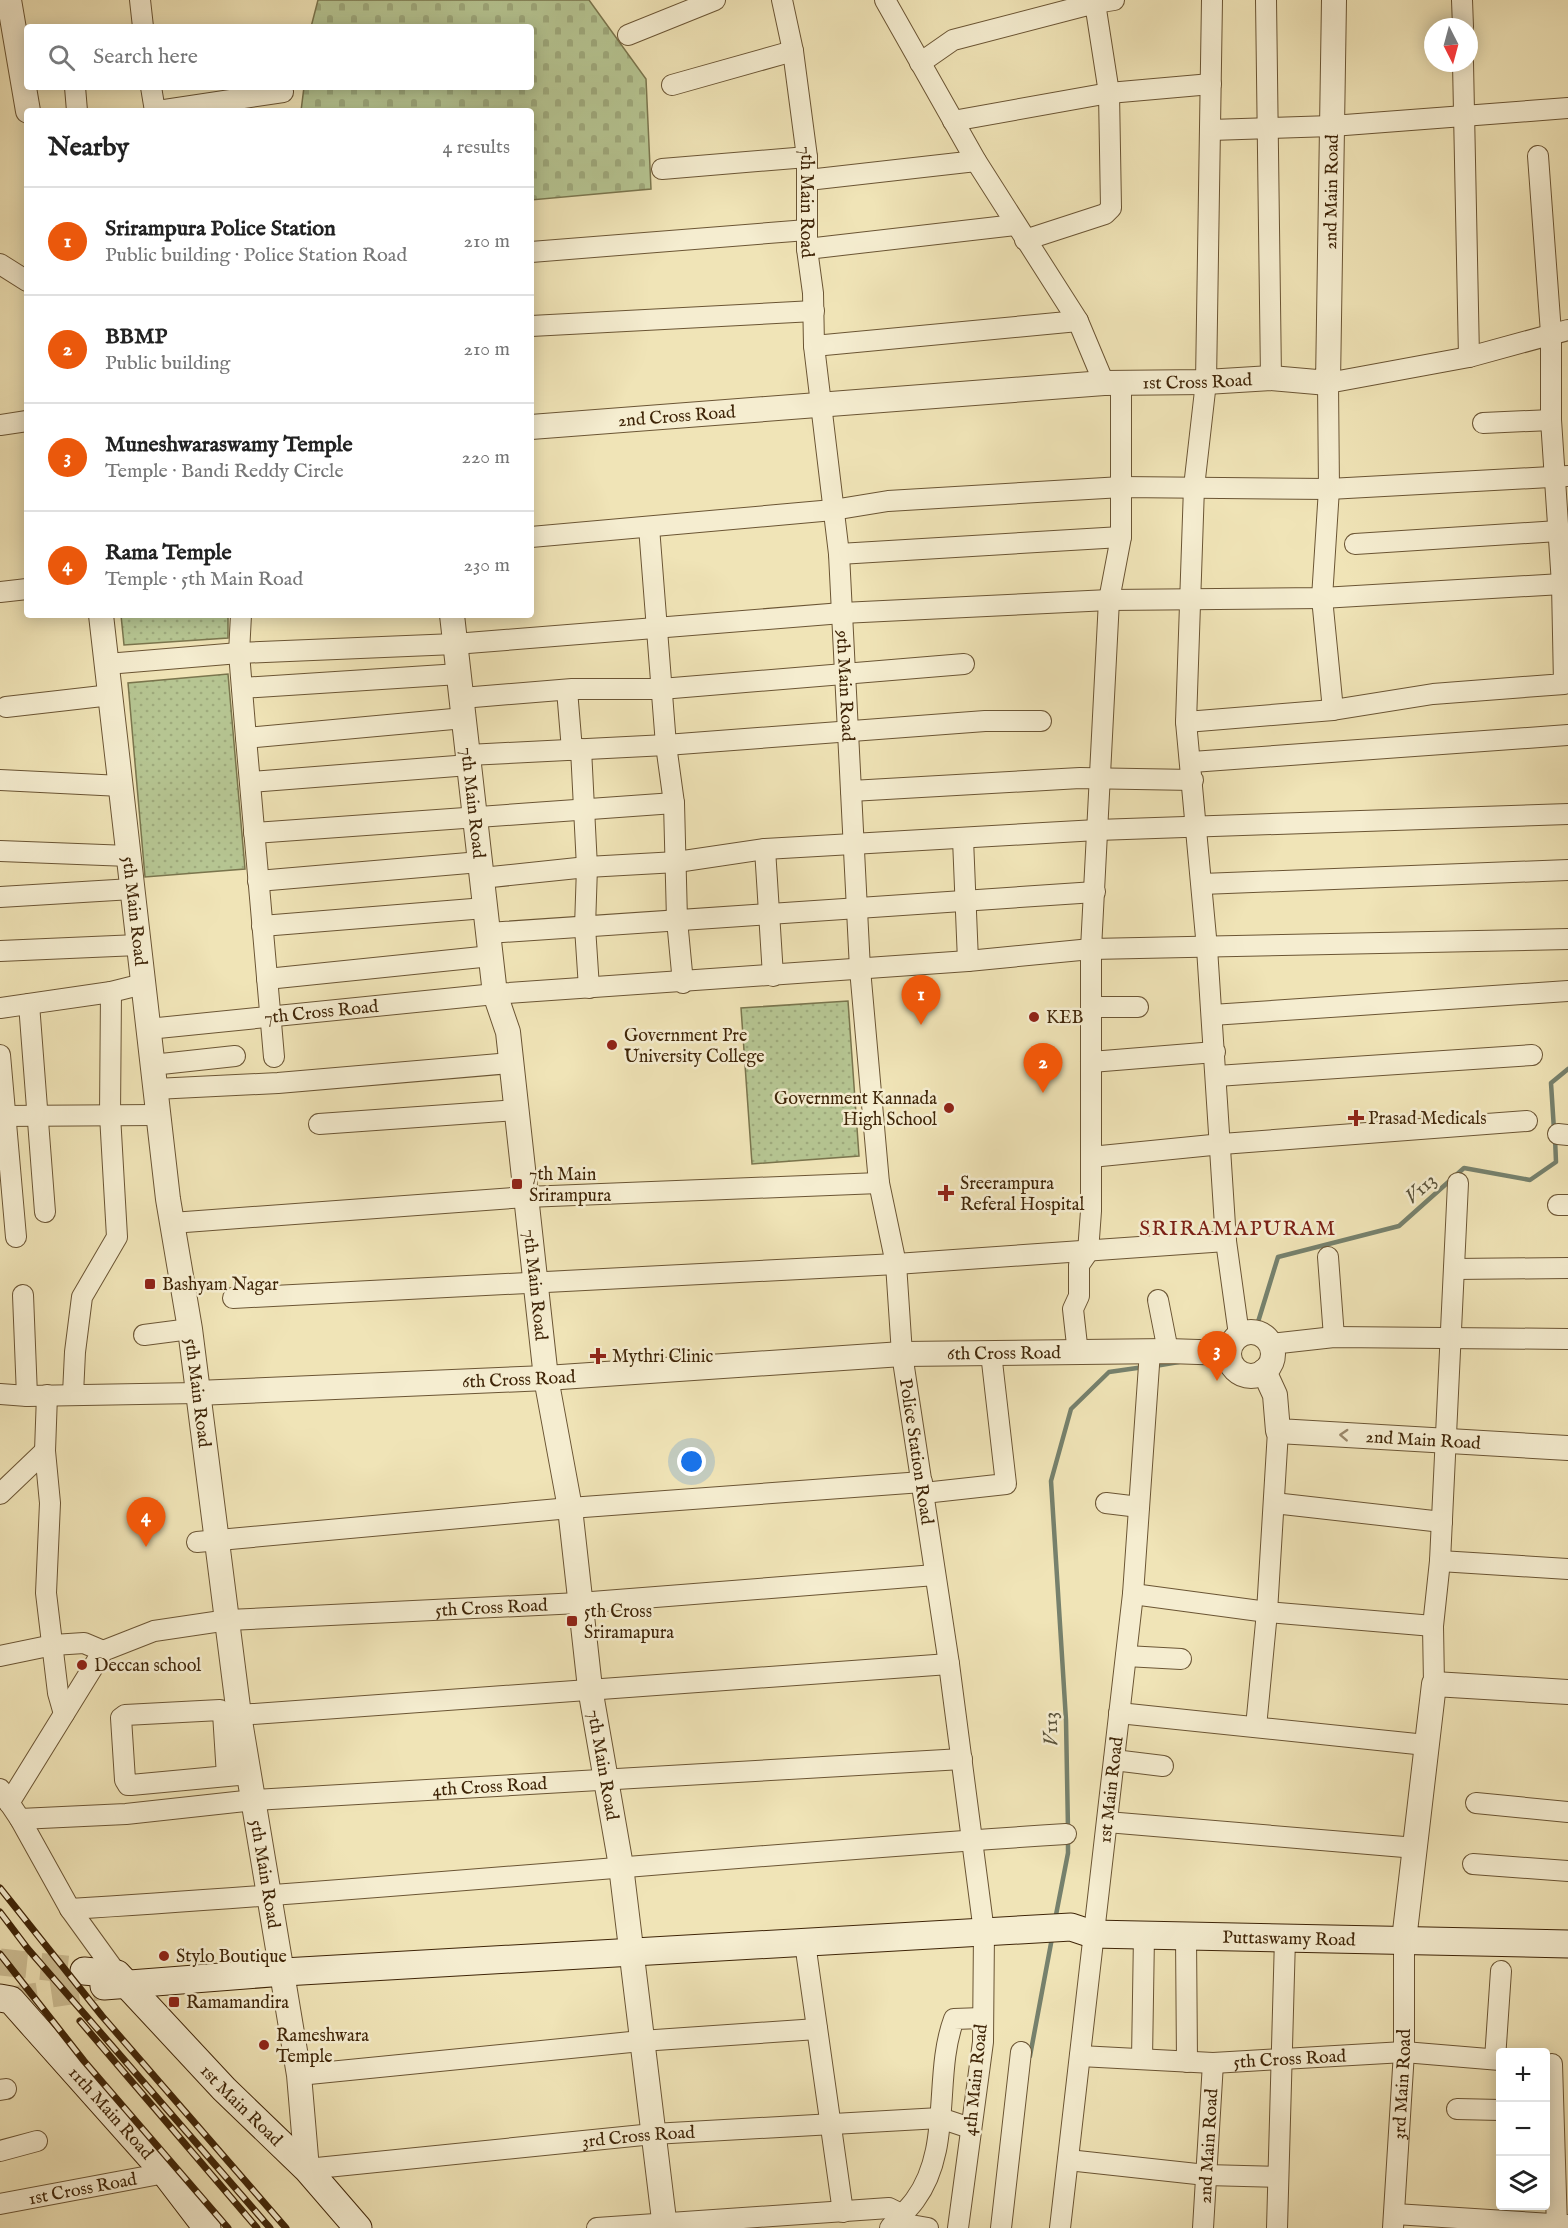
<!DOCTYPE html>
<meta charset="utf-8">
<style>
body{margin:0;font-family:"IM FELL English",serif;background:#f2f2f2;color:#222}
.controls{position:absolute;right:18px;bottom:18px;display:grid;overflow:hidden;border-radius:6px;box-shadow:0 3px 15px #0003}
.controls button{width:54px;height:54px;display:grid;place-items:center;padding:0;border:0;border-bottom:2px solid #e0e0e0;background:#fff;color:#222;font:30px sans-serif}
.compass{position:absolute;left:1424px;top:18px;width:54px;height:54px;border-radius:50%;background:#fff;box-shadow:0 3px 15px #0003;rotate:174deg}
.you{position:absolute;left:692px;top:1462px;width:21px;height:21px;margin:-15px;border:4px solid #fff;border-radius:50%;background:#1a73e8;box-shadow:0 0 0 9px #1a73e833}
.badge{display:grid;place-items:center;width:39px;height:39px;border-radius:50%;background:#ea580c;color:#fff;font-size:20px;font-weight:700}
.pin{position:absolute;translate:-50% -50px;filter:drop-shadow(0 2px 3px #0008)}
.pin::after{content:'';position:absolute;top:32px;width:21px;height:18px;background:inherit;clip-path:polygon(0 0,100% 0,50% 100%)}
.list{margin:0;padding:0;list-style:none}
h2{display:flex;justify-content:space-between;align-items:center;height:78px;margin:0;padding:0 24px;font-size:26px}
h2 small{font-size:20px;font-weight:400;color:#767676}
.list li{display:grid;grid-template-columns:39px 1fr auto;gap:18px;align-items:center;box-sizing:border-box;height:108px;padding:0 24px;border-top:2px solid #e0e0e0}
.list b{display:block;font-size:22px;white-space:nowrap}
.list p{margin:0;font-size:20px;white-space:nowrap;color:#767676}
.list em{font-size:20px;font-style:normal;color:#767676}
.icon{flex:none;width:33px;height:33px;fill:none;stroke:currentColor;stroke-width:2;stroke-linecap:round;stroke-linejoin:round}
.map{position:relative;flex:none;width:1568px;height:2228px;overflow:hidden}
.search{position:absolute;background:#fff;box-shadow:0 3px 15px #0003;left:24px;top:24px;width:510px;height:66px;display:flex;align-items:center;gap:15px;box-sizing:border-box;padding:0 21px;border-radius:6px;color:#767676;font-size:22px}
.panel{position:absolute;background:#fff;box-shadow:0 3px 15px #0003;left:24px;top:108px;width:510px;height:510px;border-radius:6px}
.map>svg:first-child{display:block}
.cemetery{fill:url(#cemetery-stones);stroke:#7a754d;stroke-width:1.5}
.park{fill:url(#park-dots);stroke:#7a754d;stroke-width:1.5}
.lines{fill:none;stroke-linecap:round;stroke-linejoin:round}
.stream{stroke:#76816d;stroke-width:4.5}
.secondary-tunnel{stroke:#cdbe94;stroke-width:27;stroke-dasharray:27 14;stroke-linecap:butt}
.minor-casing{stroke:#6b5534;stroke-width:22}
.tertiary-casing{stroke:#6b5534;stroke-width:26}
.secondary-casing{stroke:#3f2508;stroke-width:29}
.minor{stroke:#f5edd0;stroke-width:20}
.tertiary{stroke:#f5edd0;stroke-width:24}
.secondary{stroke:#f5edd0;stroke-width:27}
.rail-casing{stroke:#3f2508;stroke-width:7}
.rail{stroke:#f5edd0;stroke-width:4.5;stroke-dasharray:14;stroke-linecap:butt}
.oneway{stroke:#9a896c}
.poi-dot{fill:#8f2418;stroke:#f5edd0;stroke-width:2}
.labels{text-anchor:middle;stroke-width:5;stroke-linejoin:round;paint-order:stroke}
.street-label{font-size:18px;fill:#3f2508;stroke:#f5edd0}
.poi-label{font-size:18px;fill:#3f2508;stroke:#f5edd0;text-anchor:start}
.water-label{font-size:20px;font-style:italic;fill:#5a533b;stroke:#f5edd0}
.quarter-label{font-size:21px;letter-spacing:1.5px;fill:#7a1f14;stroke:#f5edd0}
</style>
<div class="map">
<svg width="1568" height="2228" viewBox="0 0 1568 2228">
<defs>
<pattern id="cemetery-stones" width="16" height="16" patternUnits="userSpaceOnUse" patternTransform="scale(1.5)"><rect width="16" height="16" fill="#b6c592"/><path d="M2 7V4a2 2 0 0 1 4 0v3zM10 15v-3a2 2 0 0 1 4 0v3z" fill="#9ea97c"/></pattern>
<pattern id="park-dots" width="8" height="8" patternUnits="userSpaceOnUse" patternTransform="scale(1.5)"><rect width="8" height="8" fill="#b6c592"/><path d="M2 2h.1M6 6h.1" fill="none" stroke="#9ea97c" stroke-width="1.8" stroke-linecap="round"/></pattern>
</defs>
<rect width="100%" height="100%" fill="#f0e4b7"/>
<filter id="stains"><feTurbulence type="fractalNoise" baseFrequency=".00333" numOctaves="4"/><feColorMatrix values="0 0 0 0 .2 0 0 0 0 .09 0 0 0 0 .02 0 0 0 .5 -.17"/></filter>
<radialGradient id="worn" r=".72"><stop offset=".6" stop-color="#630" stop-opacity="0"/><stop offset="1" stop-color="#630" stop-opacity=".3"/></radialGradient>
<polygon class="cemetery" points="318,0 589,0 646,79 651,189 531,200 531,111 301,111 304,87 531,87 531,27 311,27"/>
<g class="park">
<polygon points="121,615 228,615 228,638 124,645"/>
<polygon points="228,674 245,869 145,877 128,683"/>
<polygon points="848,1001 859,1156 752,1164 741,1008"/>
</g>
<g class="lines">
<g class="stream">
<polyline points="1554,1130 1551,1083 1568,1069"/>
<polyline points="1252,1332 1258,1322 1278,1257 1399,1226 1464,1168 1530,1180 1556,1162 1555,1138"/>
<polyline points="1155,1366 1179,1362"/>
<polyline points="1068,1829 1066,1720 1051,1481 1071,1409 1109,1372 1144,1367"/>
<polyline points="1055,1920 1068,1853 1068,1837"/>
<polyline points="1030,2056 1052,1938"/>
</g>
<g class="secondary-tunnel">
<polyline points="0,1962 84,1971"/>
<polyline points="11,2000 104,1986"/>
</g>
<defs>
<g id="minor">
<polyline points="140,0 143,27"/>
<path id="s1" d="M 782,0 L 793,51 L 807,157 L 807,249 L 813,293 L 814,346 L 839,554 L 860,969 L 879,1183 L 896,1264 L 902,1354 L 949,1664 L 984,1932 L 983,2042 L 958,2228"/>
<polyline points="885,0 976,161 1078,321 1104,383"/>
<polyline points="1212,0 1206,382 1194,487 1186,722 1207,948 1226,1241 1239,1335"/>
<polyline points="1266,0 1271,378"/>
<polyline points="1462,0 1463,27"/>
<polyline points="1095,3 1114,0"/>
<polyline points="628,35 715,0"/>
<polyline points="920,63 953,40 1095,3 1109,93 1111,208 1105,214 1025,240"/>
<polyline points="1463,63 1469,357"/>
<polyline points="672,85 793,51"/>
<polyline points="75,87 77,111"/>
<polyline points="151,87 155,111"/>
<polyline points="158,111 283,92"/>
<polyline points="953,121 1109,93 1211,84"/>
<polyline points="1211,130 1332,126 1568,108"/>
<polyline points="662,169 807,157"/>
<polyline points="808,180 976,161"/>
<polyline points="807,249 1015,225"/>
<polyline points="531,252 807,230"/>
<polyline points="0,264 27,281"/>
<polyline points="531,326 814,311"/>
<polyline points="814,346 1078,321"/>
<polyline points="1483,423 1551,420"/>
<polyline points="0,425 27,421"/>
<polyline points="649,527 666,745 674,803 677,920 683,983"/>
<polyline points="531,537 833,510 888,501 1122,487 1329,489 1568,476"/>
<polyline points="1355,544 1558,531"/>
<polyline points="839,554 1121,537"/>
<polyline points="0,592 27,589"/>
<polyline points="241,615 239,653 246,738 274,1057"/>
<polyline points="107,664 239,653 455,644 842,613 1109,600 1322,598 1562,584"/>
<polyline points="242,688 459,674"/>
<polyline points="567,690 572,750"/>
<polyline points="462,698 572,689 661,689 964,664"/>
<polyline points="6,707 111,695"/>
<polyline points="1333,710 1322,598 1329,489 1328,383 1469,357 1568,330"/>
<polyline points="1186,722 1333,710 1433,694 1564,684 1562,584 1551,420 1551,333 1538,156"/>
<polyline points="246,738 464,718"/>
<polyline points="581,749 587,867 585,927 589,988"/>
<polyline points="468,755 666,745 985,721 1041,721"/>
<polyline points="1192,762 1568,735"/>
<polyline points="0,780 121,786"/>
<polyline points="250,782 469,765"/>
<polyline points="851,791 1080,778 1193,780"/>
<polyline points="254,833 674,803"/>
<polyline points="963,839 968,961"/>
<polyline points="765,849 773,976"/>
<polyline points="0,851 129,856"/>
<polyline points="482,878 587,867 677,862 765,849 1097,830 1568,814"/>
<polyline points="258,881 480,862"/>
<polyline points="1202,884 1568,870"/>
<polyline points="0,897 132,889"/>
<polyline points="262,926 485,908"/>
<polyline points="488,933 1095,892"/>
<polyline points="0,951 138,945"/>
<polyline points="267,979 491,956"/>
<polyline points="29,1004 45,1212"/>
<polyline points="1091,1007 1138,1007"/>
<polyline points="0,1008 111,992 143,984"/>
<polyline points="1212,1015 1568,991"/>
<path id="s2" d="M 148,1029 L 495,994 L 968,961 L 1091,949 L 1568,939"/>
<polyline points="0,1055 16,1237"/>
<polyline points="1091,1062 1215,1052"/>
<polyline points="152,1065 235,1056"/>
<polyline points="1217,1076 1532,1055"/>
<polyline points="155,1089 278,1083 511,1063"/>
<polyline points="0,1116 157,1115"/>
<polyline points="319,1124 516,1110"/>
<polyline points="1558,1134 1568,1135"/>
<polyline points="1091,1157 1222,1144 1527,1121"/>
<polyline points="1558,1205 1568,1205"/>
<polyline points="172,1223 526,1197 879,1183"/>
<polyline points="1328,1257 1334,1337"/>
<polyline points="1454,1269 1568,1268"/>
<polyline points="23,1295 27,1396"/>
<polyline points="233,1298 896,1264 1226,1241"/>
<polyline points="1158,1300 1168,1351"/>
<polyline points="144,1335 190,1329"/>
<polyline points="1271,1344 1334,1337 1568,1339"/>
<polyline points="1078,1354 1073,1309 1079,1296 1079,1265 1088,1252 1091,1211 1091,949 1109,600 1121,537 1121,383"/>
<polyline points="0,1394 27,1396 197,1393"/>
<polyline points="73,1394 75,1352 82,1297 117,1237 110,1115 111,992"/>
<polyline points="47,1395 45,1451 50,1503 46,1593 58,1693 64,1714"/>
<polyline points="924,1493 1006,1484 991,1353"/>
<polyline points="0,1494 45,1451"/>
<polyline points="1106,1503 1139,1507"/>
<polyline points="1274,1503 1442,1522"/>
<polyline points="197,1542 570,1508 922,1482"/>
<polyline points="1440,1561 1568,1569"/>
<polyline points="1133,1594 1267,1612 1433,1626"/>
<polyline points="0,1656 53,1645 84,1643 103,1651"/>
<polyline points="1126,1656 1181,1659"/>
<polyline points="1434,1684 1433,1626 1440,1561 1458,1183"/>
<polyline points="1119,1713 1426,1745"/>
<polyline points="239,1715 949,1664"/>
<polyline points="1256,1727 1267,1612 1278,1431"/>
<polyline points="1114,1760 1163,1766"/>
<polyline points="227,1776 223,1713 220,1710 125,1715 121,1718 125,1780 128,1785 131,1785 249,1774"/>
<polyline points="0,1789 20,1819 70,1909 117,1974"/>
<path id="s3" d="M 9,1803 L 103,1651 L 154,1631 L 228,1620 L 579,1603 L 935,1575"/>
<polyline points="1476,1803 1568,1812"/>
<path id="s4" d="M 20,1819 L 126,1814 L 254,1800 L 962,1759"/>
<polyline points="1107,1822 1416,1848"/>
<polyline points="1473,1864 1568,1871"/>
<path d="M 70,1909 C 402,1889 734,1855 1066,1834"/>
<polyline points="1186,1936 1187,2062"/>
<polyline points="805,1943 843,2212"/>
<path id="s5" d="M 1080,2056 L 1213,2063 L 1404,2052 L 1500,2060"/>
<polyline points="1142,2059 1144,1935"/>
<polyline points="1495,2059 1501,1971"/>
<polyline points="1552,2064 1557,2228"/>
<polyline points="299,2075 641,2041 817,2029"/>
<polyline points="0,2090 6,2089"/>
<polyline points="1457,2109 1500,2110"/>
<polyline points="0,2151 37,2141"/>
<polyline points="1068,2160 1206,2175 1278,2177"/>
<path id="s6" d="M 307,2169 L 653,2134 L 940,2118 L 970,2128"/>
<path id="s7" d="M 0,2204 L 165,2173"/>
<polyline points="1395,2214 1568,2225"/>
<polyline points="597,2228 889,2208 901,2214"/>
<path d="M 890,2228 C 898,2218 908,2210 915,2200 C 953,2149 933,2075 954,2019 L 982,2018"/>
<polyline points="891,2228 911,2225 928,2228"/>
<polyline points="1001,2228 1021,2052"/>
<path id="s8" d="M 1060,2228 L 1133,1594 L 1150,1351"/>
<path id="s9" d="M 1203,2228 L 1213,2063"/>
<polyline points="1277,2228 1285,1938"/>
<path id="s10" d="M 1393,2228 L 1404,2052 L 1404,1940"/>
</g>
<g id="tertiary">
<polyline points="9,0 28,111"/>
<path id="s11" d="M 531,427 L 1104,383 L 1206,382 L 1271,378 L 1328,383 L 1334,0"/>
<path id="s12" d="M 101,615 L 168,1199 L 190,1329 L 239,1715 L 299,2075 L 307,2169"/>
<path id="s13" d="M 452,615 L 495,994 L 508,1032 L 546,1378 L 570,1508 L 590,1688 L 621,1866 L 665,2228"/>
<circle cx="1251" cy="1354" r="22"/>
<path id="s14" d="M 1264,1371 L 1275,1395 L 1278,1431 L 1568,1448"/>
<path id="s15" d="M 197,1393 L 546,1378 L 902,1354 L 1168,1351 L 1229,1353"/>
<polyline points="1404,1940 1434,1684 1568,1692"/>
</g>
<g id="secondary">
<path id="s16" d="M 84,1971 L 117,1974 L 224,2089 L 307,2169 L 358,2228"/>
<path id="s17" d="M 104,1986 L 284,1972 L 1071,1927 L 1092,1934 L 1568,1944"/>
<path id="s18" d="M 0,1998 L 11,2000 L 34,2026 L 165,2173 L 207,2228"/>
</g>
</defs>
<use href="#minor" class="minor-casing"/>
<use href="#tertiary" class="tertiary-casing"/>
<use href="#secondary" class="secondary-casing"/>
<use href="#minor" class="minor"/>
<use href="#tertiary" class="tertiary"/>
<use href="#secondary" class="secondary"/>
<defs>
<g id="rail">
<polyline points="0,1888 102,2016 286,2228"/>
<polyline points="0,1912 28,1949 270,2228"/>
<polyline points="0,1954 84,2061 228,2228"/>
<polyline points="80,2021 257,2228"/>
</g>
</defs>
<use href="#rail" class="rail-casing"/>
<use href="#rail" class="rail"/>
</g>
<defs><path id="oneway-chevron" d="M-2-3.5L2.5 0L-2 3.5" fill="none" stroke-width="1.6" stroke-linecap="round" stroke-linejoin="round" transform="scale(1.5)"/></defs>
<use class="oneway" href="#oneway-chevron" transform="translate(1344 1435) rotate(-177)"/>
<g class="poi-dot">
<circle cx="1034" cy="1017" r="6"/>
<circle cx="612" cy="1045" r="6"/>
<circle cx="949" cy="1108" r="6"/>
<path d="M1353 1109h6v6h6v6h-6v6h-6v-6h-6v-6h6z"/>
<rect x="511" y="1178" width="12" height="12" rx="3"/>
<path d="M943 1184h6v6h6v6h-6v6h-6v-6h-6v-6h6z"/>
<rect x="144" y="1278" width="12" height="12" rx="3"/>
<path d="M595 1347h6v6h6v6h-6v6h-6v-6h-6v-6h6z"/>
<rect x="566" y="1615" width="12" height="12" rx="3"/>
<circle cx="82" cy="1665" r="6"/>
<circle cx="164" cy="1956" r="6"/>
<rect x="168" y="1996" width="12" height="12" rx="3"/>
<circle cx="264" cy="2045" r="6"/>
</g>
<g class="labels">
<g class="street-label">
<text dy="6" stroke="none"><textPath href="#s11" startOffset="990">2nd Main Road</textPath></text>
<text dy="6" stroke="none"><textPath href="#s1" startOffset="204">7th Main Road</textPath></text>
<text dy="6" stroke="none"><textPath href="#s11" startOffset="668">1st Cross Road</textPath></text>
<text dy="6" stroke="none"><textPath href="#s11" startOffset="146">2nd Cross Road</textPath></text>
<text dy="6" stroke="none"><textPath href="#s1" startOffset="690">9th Main Road</textPath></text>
<text dy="6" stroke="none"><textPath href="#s13" startOffset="189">7th Main Road</textPath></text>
<text dy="6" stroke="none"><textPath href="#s12" startOffset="298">5th Main Road</textPath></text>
<text dy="6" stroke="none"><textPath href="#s2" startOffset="174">7th Cross Road</textPath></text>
<text dy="6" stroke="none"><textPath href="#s13" startOffset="676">7th Main Road</textPath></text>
<text dy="6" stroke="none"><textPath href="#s15" startOffset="808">6th Cross Road</textPath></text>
<text dy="6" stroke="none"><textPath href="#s15" startOffset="322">6th Cross Road</textPath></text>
<text dy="6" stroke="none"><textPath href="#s12" startOffset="784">5th Main Road</textPath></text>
<text dy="6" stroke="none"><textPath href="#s14" startOffset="208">2nd Main Road</textPath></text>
<text dy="6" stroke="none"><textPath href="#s1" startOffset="1460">Police Station Road</textPath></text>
<text dy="6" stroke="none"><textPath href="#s3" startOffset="572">5th Cross Road</textPath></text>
<text dy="6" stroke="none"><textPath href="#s13" startOffset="1161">7th Main Road</textPath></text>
<text dy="6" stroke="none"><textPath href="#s4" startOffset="471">4th Cross Road</textPath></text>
<text dy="6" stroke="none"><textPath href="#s8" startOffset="441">1st Main Road</textPath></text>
<text dy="6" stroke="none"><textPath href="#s12" startOffset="1270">5th Main Road</textPath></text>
<text dy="6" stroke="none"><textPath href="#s17" startOffset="1188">Puttaswamy Road</textPath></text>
<text dy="6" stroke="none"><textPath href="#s5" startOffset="210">5th Cross Road</textPath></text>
<text transform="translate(975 2080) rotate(-84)" y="6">4th Main Road</text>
<text dy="6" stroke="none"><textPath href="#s10" startOffset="144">3rd Main Road</textPath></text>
<text dy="6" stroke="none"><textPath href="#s16" startOffset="214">1st Main Road</textPath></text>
<text dy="6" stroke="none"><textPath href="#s18" startOffset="162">11th Main Road</textPath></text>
<text dy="6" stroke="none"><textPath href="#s6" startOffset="333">3rd Cross Road</textPath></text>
<text dy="6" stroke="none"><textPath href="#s9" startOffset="82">2nd Main Road</textPath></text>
<text dy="6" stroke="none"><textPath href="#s7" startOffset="84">1st Cross Road</textPath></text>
</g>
<g class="poi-label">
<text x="1046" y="1023">KEB</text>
<text x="624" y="1041">Government Pre<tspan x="624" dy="21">University College</tspan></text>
<text x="937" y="1104" text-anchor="end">Government Kannada<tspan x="937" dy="21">High School</tspan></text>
<text x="1368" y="1124">Prasad Medicals</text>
<text x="529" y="1180">7th Main<tspan x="529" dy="21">Srirampura</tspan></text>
<text x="960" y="1189">Sreerampura<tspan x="960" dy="21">Referal Hospital</tspan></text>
<text x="162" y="1290">Bashyam Nagar</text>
<text x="612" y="1362">Mythri Clinic</text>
<text x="584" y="1617">5th Cross<tspan x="584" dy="21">Sriramapura</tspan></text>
<text x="94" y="1671">Deccan school</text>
<text x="176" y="1962">Stylo Boutique</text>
<text x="186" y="2008">Ramamandira</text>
<text x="276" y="2041">Rameshwara<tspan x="276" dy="21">Temple</tspan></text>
</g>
<g class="water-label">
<text transform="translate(1420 1188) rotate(-42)" y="7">V113</text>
<text transform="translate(1050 1729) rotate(-92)" y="7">V113</text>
</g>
<g class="quarter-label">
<text x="1238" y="1235">SRIRAMAPURAM</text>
</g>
</g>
<rect width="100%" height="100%" filter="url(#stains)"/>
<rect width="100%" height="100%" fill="url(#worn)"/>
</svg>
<div class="controls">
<button>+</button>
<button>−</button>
<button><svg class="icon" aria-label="layers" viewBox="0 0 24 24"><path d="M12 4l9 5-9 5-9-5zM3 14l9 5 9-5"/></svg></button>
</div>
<svg class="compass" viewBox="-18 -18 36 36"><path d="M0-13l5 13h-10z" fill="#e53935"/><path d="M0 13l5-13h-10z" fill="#767676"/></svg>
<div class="you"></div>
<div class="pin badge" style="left:921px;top:1025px">1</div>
<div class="pin badge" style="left:1043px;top:1093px">2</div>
<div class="pin badge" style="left:1217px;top:1381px">3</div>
<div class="pin badge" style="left:146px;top:1547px">4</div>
<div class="search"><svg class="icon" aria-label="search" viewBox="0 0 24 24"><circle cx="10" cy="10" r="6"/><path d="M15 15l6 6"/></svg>Search here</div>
<section class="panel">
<h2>Nearby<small>4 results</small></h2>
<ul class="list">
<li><span class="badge">1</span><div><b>Srirampura Police Station</b><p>Public building · Police Station Road</p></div><em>210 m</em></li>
<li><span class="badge">2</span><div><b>BBMP</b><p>Public building</p></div><em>210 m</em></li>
<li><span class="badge">3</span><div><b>Muneshwaraswamy Temple</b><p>Temple · Bandi Reddy Circle</p></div><em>220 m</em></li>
<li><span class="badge">4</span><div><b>Rama Temple</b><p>Temple · 5th Main Road</p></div><em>230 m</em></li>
</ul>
</section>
</div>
